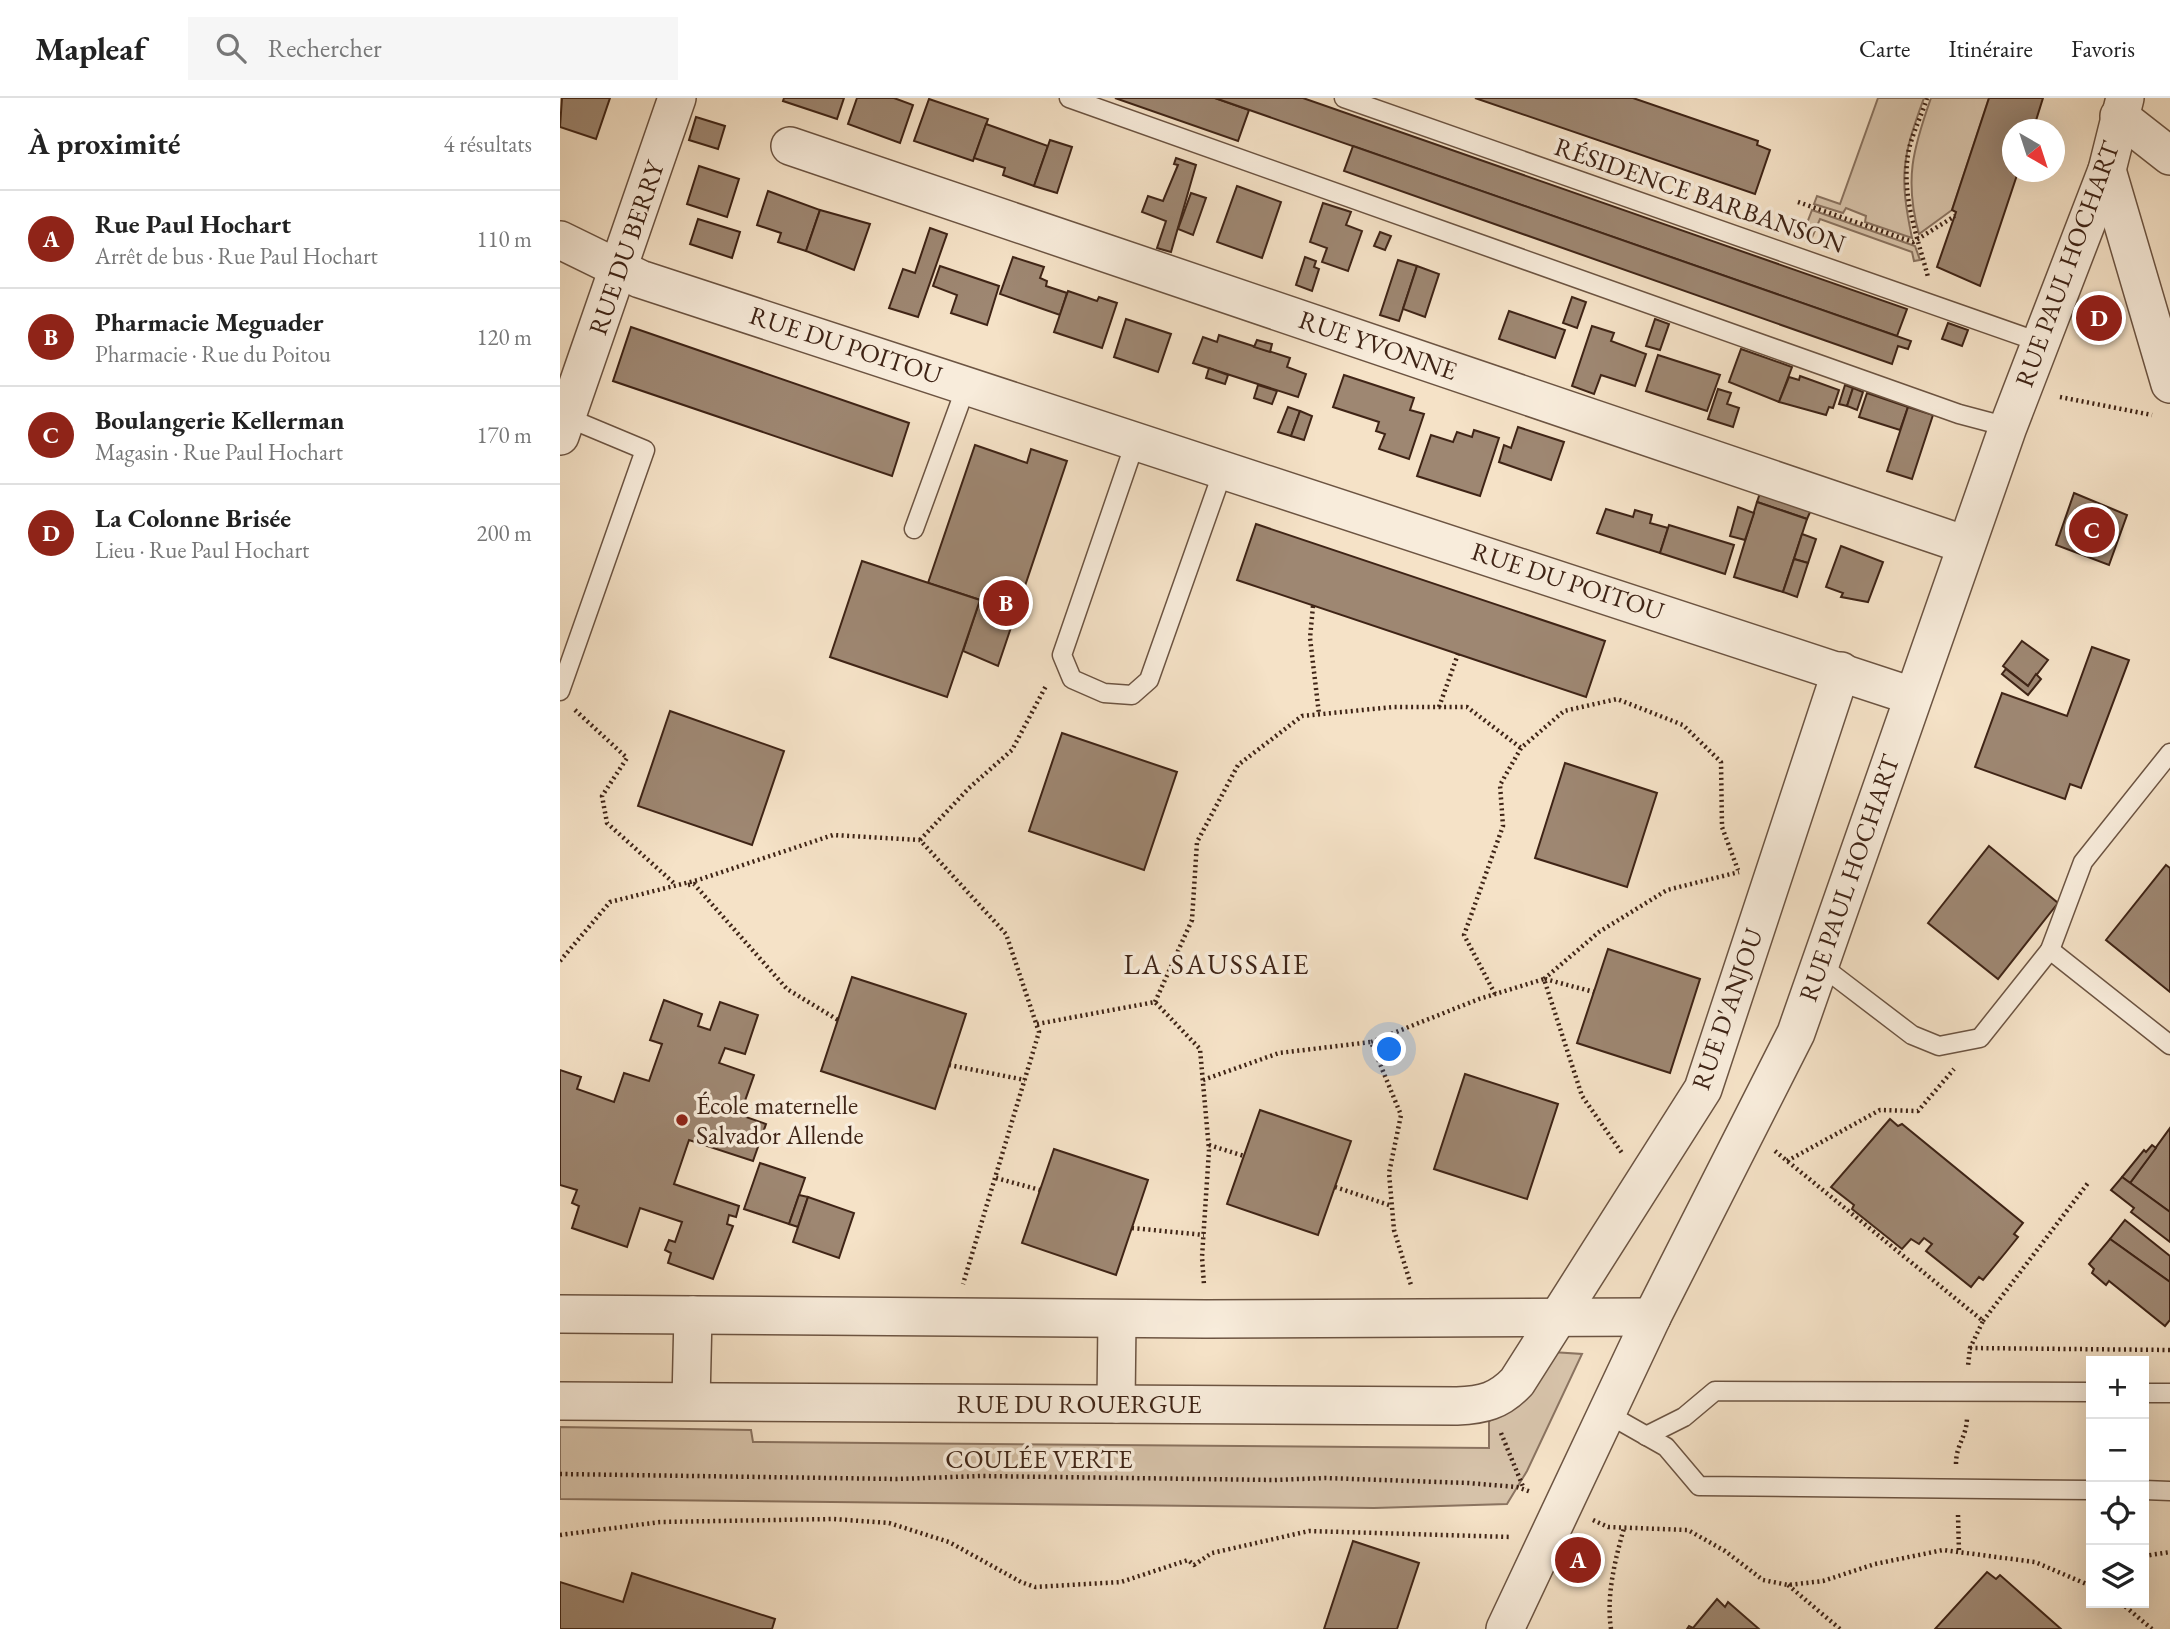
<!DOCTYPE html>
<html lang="fr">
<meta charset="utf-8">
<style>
body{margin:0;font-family:"EB Garamond",serif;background:#f6f6f6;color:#222}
.controls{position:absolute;right:21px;bottom:21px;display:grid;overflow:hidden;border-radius:0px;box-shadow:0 7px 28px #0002}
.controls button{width:63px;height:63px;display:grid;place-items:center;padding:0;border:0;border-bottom:2px solid #e0e0e0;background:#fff;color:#222;font:35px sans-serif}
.compass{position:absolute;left:1442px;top:21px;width:63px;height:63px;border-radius:50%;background:#fff;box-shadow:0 7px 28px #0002;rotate:141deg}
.you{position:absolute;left:830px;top:952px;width:24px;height:24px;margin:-18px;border:5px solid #fff;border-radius:50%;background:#1a73e8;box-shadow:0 0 0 10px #1a73e833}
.badge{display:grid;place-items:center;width:46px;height:46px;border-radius:50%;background:#8f2418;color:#fff;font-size:23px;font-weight:700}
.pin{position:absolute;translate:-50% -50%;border:4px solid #fff;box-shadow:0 2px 7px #0006}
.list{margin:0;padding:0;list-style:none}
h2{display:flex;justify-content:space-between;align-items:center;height:91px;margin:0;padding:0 28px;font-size:30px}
h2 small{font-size:23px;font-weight:400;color:#767676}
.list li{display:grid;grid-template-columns:46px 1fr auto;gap:21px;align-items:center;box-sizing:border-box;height:98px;padding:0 28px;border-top:2px solid #e0e0e0}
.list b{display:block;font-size:26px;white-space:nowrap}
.list p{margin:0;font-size:23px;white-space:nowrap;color:#767676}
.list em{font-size:23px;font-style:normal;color:#767676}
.icon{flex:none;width:38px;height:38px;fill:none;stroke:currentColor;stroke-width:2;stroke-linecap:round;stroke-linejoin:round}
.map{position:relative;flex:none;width:1610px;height:1531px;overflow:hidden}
header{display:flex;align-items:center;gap:42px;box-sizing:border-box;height:98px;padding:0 35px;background:#fff;border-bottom:2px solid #e0e0e0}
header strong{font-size:33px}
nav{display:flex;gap:38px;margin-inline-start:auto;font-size:24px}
.search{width:490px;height:63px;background:#f6f6f6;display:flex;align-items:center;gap:18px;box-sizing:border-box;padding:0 24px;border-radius:0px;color:#767676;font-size:26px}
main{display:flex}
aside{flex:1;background:#fff}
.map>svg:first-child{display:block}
.green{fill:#d6c2a9;stroke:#8a7360;stroke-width:2}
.building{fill:#9e8772;stroke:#3f2416;stroke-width:2}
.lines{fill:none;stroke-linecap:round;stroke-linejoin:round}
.lane-casing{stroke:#6c5442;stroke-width:21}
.street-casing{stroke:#6c5442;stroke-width:40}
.path{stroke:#3f2416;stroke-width:4.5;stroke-dasharray:2 3.5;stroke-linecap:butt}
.lane{stroke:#f8ecdb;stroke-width:18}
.street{stroke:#f8ecdb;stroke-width:37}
.poi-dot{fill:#8f2418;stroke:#f8ecdb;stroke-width:2.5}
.labels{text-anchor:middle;stroke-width:7;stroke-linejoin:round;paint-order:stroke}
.street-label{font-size:26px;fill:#3f2416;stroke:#f8ecdb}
.poi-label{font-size:26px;fill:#3f2416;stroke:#f8ecdb;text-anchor:start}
.neighbourhood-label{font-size:28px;letter-spacing:2px;fill:#3f2416;stroke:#f8ecdb}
</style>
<header>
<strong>Mapleaf</strong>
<div class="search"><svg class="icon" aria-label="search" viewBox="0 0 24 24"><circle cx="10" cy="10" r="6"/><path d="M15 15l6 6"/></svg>Rechercher</div>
<nav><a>Carte</a><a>Itinéraire</a><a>Favoris</a></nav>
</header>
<main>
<aside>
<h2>À proximité<small>4 résultats</small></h2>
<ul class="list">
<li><span class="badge">A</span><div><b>Rue Paul Hochart</b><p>Arrêt de bus · Rue Paul Hochart</p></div><em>110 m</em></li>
<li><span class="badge">B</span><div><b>Pharmacie Meguader</b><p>Pharmacie · Rue du Poitou</p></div><em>120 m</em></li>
<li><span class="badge">C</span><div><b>Boulangerie Kellerman</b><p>Magasin · Rue Paul Hochart</p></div><em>170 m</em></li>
<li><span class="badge">D</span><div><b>La Colonne Brisée</b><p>Lieu · Rue Paul Hochart</p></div><em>200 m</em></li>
</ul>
</aside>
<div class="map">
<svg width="1610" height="1531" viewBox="0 0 1610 1531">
<rect width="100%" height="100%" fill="#f5e2c7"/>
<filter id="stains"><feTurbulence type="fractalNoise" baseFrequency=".00286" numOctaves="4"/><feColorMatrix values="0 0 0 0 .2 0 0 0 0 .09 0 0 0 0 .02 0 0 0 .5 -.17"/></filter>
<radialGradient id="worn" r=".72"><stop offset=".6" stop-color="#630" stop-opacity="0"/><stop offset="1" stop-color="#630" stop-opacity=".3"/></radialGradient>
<g class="green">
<path d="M 1318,0 L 1364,0 C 1342,60 1339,77 1352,140 L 1305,124 L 1306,118 L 1286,110 L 1283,115 L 1254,106 L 1257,98 L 1280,106 Z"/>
<path d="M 1371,0 L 1429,0 L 1392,112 L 1359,136 C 1344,82 1353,51 1371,0 Z"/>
<polygon points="1252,112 1355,148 1360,162 1354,163 1352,154 1260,121 1250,144 1241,141"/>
<path d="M 992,1254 L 1022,1256 L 967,1373 L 947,1406 L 814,1410 L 0,1401 L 0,1329 L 191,1332 L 193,1344 L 929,1350 L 929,1323 C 960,1312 974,1281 992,1254 Z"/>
</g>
<g class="building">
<polygon points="2,0 50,0 36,41 0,29"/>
<polygon points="224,0 284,0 277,21 223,3"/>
<polygon points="297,0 334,0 353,7 340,45 288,26"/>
<polygon points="555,0 655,0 689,12 678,43"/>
<polygon points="655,0 743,0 1347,211 1337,238"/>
<polygon points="915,0 1073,0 1198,43 1197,47 1210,52 1195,96"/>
<polygon points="1429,0 1483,0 1473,32 1452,32 1452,74 1458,74 1420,188 1377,169 1396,114 1392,112"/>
<polygon points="369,1 428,21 413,63 354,43"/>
<polygon points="136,19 165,28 158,51 129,42"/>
<polygon points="426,26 488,48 474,88 443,77 445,70 414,60"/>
<polygon points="490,42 512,49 497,95 474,88"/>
<polygon points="793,48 1351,243 1348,251 1338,248 1332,266 784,73"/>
<polygon points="616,60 636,67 611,154 597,150 606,123 582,114 588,98 603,103 618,67 614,66"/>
<polygon points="139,68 179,81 167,119 127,106"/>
<polygon points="677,88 721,104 702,160 657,144"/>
<polygon points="208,93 260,112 246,153 218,144 221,135 197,127"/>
<polygon points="631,95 646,100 633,137 618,131"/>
<polygon points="763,105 791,114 786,127 802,133 788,173 762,164 767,150 750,144"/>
<polygon points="260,112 310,126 294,172 246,153"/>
<polygon points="138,121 180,134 172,160 130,146"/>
<polygon points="370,130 387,136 358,219 329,210 343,171 355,175"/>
<polygon points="820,134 831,138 825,152 814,148"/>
<polygon points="453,159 484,169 480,180 487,183 486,188 507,195 500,217 440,196"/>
<polygon points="745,159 756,163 754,169 759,171 752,193 736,187"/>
<polygon points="838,162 857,168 839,223 820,217"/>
<polygon points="380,168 439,188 427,227 391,215 397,197 373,188"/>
<polygon points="857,168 879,176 865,219 843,211"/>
<polygon points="508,193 537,203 539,199 557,205 542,250 494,234"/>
<polygon points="1012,199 1026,204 1017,230 1003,225"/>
<polygon points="949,213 1005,232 995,260 939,241"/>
<polygon points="566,221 611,236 598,274 554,259"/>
<polygon points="1095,221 1109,226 1100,252 1086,248"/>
<polygon points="1388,225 1408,232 1402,248 1382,241"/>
<polygon points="1032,228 1054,235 1051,243 1086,256 1075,288 1041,277 1034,296 1012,288"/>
<polygon points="71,229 349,325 332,378 53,283"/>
<polygon points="659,237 730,260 727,269 746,276 738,299 633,265 643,239 657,244"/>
<polygon points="697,242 712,246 710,254 694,249"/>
<polygon points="1181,251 1232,269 1219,304 1169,284"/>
<polygon points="1098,257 1160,277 1147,313 1086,293"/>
<polygon points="649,270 668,277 665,286 646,280"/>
<polygon points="784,277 854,300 850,312 864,316 849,361 819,351 825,336 816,333 819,324 773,309"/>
<polygon points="1240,278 1279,292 1273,310 1269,309 1266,317 1219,304 1229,279 1239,282"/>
<polygon points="698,287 717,293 712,306 694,300"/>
<polygon points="1285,287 1293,290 1287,308 1279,306"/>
<polygon points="1293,290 1303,294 1297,312 1287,308"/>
<polygon points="1158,291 1171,295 1167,306 1179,310 1173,329 1148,321"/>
<polygon points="1307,295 1348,309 1340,332 1299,319"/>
<polygon points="728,309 740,313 731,338 718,334"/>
<polygon points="1348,309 1373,317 1352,381 1327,373"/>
<polygon points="740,313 752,318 744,342 731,338"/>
<polygon points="958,329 1004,344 991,382 939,364 944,347 951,350"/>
<polygon points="914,332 939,340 920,398 857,378 871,337 893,344 897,334 912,339"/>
<polygon points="415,347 467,365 471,351 507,363 438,568 403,553 420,502 368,485"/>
<polygon points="1200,395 1251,412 1247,421 1197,404"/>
<polygon points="1514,395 1567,417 1549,467 1496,447"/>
<polygon points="1197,404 1247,421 1223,494 1174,479"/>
<polygon points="1178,409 1194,415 1185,442 1170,438"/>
<polygon points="1046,411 1073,419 1075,412 1092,417 1090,425 1108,430 1100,455 1037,435"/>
<polygon points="696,426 1045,543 1026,599 677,482"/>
<polygon points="1109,427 1174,447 1165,476 1100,455"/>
<polygon points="1242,436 1256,441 1248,465 1234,461"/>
<polygon points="1281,448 1323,464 1308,504 1281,499 1283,495 1266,489"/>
<polygon points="1234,461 1248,465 1237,499 1223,494"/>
<polygon points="302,463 420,502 387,599 270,559"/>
<polygon points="1462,543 1488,562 1468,588 1443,568"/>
<polygon points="1532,549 1569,562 1521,690 1510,686 1505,701 1415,669 1442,595 1507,618"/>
<polygon points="1446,571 1468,588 1476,576 1481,581 1468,597 1442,576"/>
<polygon points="110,613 224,653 192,747 78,708"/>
<polygon points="502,635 617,674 584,772 469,733"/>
<polygon points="1005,665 1097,695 1067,789 975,760"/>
<polygon points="1429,748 1498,805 1438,881 1368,825"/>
<polygon points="1606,767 1610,770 1610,894 1546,842"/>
<polygon points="1048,851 1140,881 1110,975 1017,945"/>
<polygon points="292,879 406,916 375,1011 261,973"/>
<polygon points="104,902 142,916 138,928 150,932 160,904 198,917 185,956 165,950 159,965 194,977 180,1017 206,1026 193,1063 129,1042 114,1086 179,1108 176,1119 169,1117 167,1126 173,1128 153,1181 108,1165 111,1155 105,1152 109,1142 115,1144 122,1124 80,1110 67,1149 12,1130 19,1108 12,1105 17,1092 0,1087 0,972 21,979 17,991 54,1004 64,975 89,983 102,946 90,942"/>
<polygon points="905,976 998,1006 967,1101 874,1071"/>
<polygon points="700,1012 791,1043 758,1137 667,1106"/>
<polygon points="1330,1021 1338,1028 1342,1026 1463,1125 1454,1136 1458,1139 1446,1154 1423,1182 1419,1179 1411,1189 1366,1153 1372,1146 1364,1140 1359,1146 1351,1141 1342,1151 1292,1111 1294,1107 1271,1089"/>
<polygon points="1610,1030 1610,1114 1570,1085"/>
<polygon points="1592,1047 1596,1050 1570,1085 1562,1079 1584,1052 1586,1054"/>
<polygon points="494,1051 588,1082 556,1177 462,1145"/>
<polygon points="200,1065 245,1080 229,1126 184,1111"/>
<polygon points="1562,1079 1610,1114 1610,1144 1571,1114 1574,1110 1551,1092"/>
<polygon points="239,1097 248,1099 238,1129 229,1126"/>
<polygon points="248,1099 294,1115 279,1160 233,1144"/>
<polygon points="1565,1122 1610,1158 1610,1184 1550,1141"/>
<polygon points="1550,1141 1610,1184 1610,1222 1605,1228 1549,1183 1546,1187 1532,1175 1534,1171 1529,1166"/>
<polygon points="793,1443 859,1465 837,1531 764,1531"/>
<polygon points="1427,1474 1436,1481 1440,1477 1501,1531 1375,1531"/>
<polygon points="72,1475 215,1521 212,1531 0,1531 0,1484 63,1504"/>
<polygon points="1157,1501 1165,1509 1168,1504 1199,1531 1127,1531 1129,1528 1133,1530"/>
</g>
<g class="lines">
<defs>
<g id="lane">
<polyline points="509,0 1399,316 1448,329"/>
<polyline points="784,0 1479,244"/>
<polyline points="576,342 502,557 512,581 544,595 572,597 589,582 664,370"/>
<polyline points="354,431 407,286"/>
<polyline points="0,593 85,352 6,319"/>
<polyline points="1490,852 1523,764 1610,655"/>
<polyline points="1259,866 1352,937 1379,948 1420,940 1490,852 1610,947"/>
<polyline points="1584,1295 1610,1295"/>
<polyline points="1046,1315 1106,1349 1139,1388 1531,1392"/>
<polyline points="1086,1338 1124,1319 1155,1293 1531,1294"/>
<polyline points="1584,1392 1610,1393"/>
</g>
<g id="street">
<polyline points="1559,18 1610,58"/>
<polyline points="230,48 1406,447"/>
<polyline points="1547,72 1610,286"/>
<polyline points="0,142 80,181 1352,598"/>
<polyline points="0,338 117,0"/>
<polyline points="0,1216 646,1221 1092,1219"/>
<path d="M 0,1303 L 897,1308 C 923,1307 939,1303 957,1284 L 1143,991 L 1281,573"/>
<polyline points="131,1303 133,1217"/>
<polyline points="556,1306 557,1221"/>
<polyline points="945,1531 1092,1219 1236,935 1448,329 1547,72 1565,0"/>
</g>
</defs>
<use href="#lane" class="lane-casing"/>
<use href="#street" class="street-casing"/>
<g class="path">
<path d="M 1367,0 C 1362,17 1353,34 1349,51 C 1340,95 1357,137 1368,179"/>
<polyline points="1238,104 1353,144 1395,118"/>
<polyline points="1500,299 1592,317"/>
<polyline points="753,508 750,540 759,616"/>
<polyline points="879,609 898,556"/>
<polyline points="15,612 67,660 42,698 47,725 116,787"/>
<polyline points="360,742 409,690 452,652 487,586"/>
<polyline points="128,787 134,786 227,891 278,922"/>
<polyline points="0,863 50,804 138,782 273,737 360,742 446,836 479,934 403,1186"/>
<polyline points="984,881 1039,834 1107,792 1179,774"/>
<polyline points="985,881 1034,894"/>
<polyline points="935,896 904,837 943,728 940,687 961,650 1004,613 1057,601 1123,627 1161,664 1162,729 1178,772"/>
<polyline points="595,904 632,822 637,744 678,667 742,618 833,609 907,609 961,650"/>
<polyline points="477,926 595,904 640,951 649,1052 642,1159 644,1187"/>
<polyline points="811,944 919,901 984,881 1022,998 1062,1055"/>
<polyline points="389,967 465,982"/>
<polyline points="643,982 719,955 811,944 841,1017 829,1075 834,1132 851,1187"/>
<polyline points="649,1047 684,1058"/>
<polyline points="1215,1053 1423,1223 1410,1250 1408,1268"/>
<polyline points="1227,1063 1320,1012 1358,1013 1394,971"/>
<polyline points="436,1080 480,1092"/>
<polyline points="775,1089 832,1108"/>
<polyline points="572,1130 644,1137"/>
<polyline points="1423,1223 1528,1085"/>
<polyline points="1410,1250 1610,1252"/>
<polyline points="941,1335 964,1391"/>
<path d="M 1396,1366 C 1396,1346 1407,1339 1407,1319"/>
<polyline points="0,1376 337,1381 420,1378 714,1382 765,1380 908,1385 957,1389 971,1394"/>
<polyline points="1398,1417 1399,1454"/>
<polyline points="1033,1422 1048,1429 1128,1432 1165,1453 1203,1482 1228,1487 1263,1483 1315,1466 1383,1452 1475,1464 1531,1488"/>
<polyline points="0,1437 100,1424 273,1421 329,1425 389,1444 461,1484 475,1489 561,1484 628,1462 634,1467 652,1455 749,1433 951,1439"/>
<polyline points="1584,1458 1610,1454"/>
<polyline points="1228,1487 1280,1531"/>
<polyline points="1561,1505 1592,1531"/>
<path d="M 1051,1531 C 1046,1498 1055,1462 1064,1430"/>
</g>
<use href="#lane" class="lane"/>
<use href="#street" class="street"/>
</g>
<circle class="poi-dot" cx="122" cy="1022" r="7"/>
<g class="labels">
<g class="street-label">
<text transform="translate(1140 97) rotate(19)" y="9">RÉSIDENCE BARBANSON</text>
<text transform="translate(66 150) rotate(-71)" y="9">RUE DU BERRY</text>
<text transform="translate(1507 166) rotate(-70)" y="9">RUE PAUL HOCHART</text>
<text transform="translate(286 247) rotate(18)" y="9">RUE DU POITOU</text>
<text transform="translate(818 247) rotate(19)" y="9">RUE YVONNE</text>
<text transform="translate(1008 483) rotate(18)" y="9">RUE DU POITOU</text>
<text transform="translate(1289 780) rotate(-71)" y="9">RUE PAUL HOCHART</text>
<text transform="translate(1167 911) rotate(-71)" y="9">RUE D'ANJOU</text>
<text x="519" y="1315">RUE DU ROUERGUE</text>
<text x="479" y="1370">COULÉE VERTE</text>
</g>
<g class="poi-label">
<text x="136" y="1016">École maternelle<tspan x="136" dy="30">Salvador Allende</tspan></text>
</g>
<g class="neighbourhood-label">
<text x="657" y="876">LA SAUSSAIE</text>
</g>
</g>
<rect width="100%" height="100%" filter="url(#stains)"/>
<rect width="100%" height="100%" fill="url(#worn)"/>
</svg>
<div class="controls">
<button>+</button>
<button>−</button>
<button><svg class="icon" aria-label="locate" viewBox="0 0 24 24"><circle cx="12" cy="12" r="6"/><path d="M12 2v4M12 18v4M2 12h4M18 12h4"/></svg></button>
<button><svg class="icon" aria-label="layers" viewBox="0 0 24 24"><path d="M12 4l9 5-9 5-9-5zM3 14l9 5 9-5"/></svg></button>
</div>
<svg class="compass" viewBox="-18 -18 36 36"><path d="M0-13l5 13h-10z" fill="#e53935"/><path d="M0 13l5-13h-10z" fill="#767676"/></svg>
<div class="you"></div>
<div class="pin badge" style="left:1018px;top:1462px">A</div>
<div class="pin badge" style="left:446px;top:505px">B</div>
<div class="pin badge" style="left:1532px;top:432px">C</div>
<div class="pin badge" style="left:1539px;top:220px">D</div>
</div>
</main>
